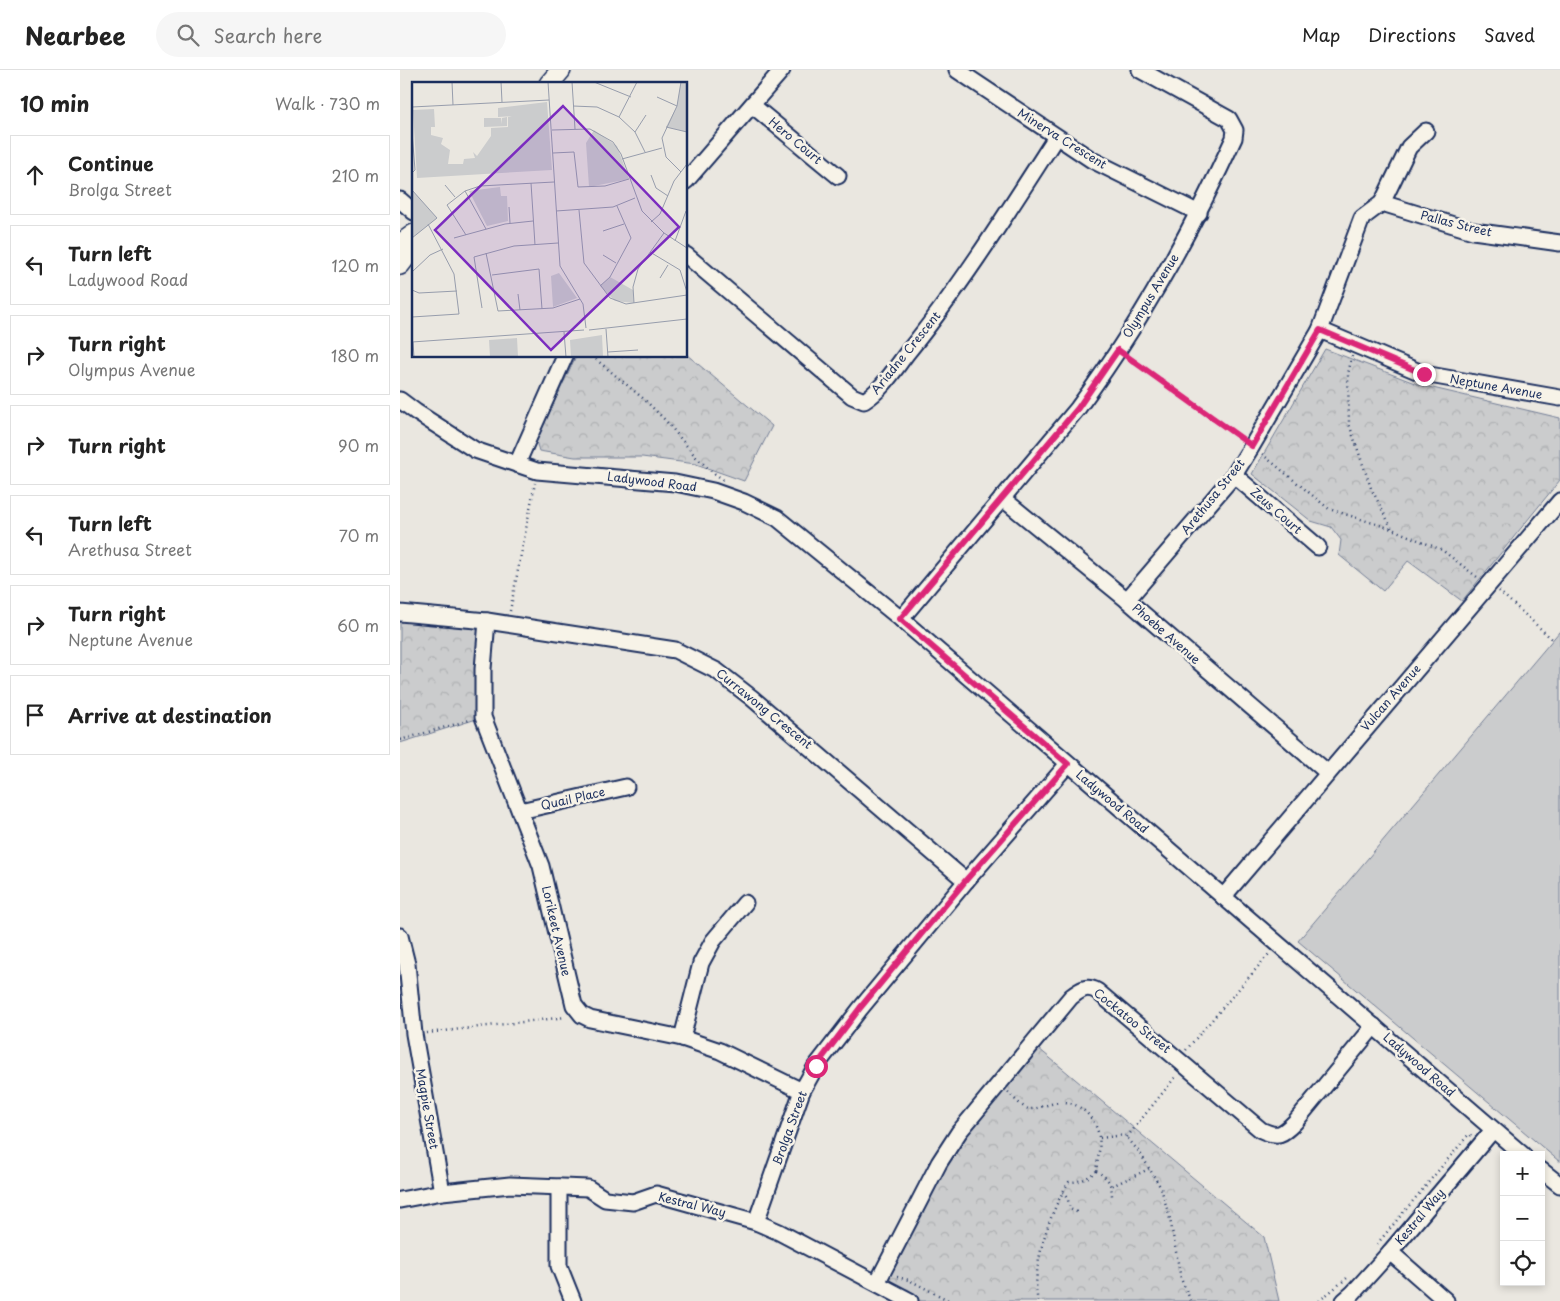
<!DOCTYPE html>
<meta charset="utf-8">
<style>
body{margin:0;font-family:"Playpen Sans",sans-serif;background:#f6f6f6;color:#222}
.controls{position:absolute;right:15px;bottom:15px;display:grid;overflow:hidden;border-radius:0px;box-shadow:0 2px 8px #0003}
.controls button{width:45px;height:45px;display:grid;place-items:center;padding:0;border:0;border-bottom:1px solid #e0e0e0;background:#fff;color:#222;font:25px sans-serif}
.stop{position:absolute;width:15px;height:15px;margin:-11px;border:4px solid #db2777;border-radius:50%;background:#fff}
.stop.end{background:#db2777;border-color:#fff;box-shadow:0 1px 5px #0008}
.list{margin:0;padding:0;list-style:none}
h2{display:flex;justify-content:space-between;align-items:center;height:65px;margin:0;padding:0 20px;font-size:21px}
h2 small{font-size:16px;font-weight:400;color:#767676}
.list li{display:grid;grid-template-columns:32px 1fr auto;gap:15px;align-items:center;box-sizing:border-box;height:80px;margin:0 10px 10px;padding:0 10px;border:1px solid #e0e0e0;border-radius:0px}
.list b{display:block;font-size:19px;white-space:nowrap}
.list p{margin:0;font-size:16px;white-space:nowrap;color:#767676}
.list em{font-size:16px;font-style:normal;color:#767676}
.icon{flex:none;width:28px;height:28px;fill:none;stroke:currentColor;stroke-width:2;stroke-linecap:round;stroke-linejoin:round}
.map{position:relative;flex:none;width:1160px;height:1231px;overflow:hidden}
header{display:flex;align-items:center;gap:30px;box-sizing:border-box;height:70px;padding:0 25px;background:#fff;border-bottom:1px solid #e0e0e0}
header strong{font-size:24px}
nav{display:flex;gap:28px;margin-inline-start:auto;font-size:18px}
.search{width:350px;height:45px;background:#f6f6f6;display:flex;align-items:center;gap:12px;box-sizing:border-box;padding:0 18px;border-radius:28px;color:#767676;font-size:19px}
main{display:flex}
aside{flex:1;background:#fff}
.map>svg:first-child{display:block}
.grass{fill:#cbcccd;stroke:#737e96}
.park{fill:url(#park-crowns);stroke:#737e96}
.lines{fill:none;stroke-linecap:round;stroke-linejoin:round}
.minor-casing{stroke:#1b2f5e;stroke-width:19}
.major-casing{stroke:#1b2f5e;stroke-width:22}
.path{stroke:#1b2f5e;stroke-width:2.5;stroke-dasharray:1 4;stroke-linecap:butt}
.minor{stroke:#f7f3e8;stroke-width:15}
.major{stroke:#f7f3e8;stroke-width:19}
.route{stroke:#db2777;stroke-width:6}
.labels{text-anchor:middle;stroke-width:5;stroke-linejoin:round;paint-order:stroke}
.street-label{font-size:12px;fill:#1b2f5e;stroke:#f7f3e8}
.inset-road{fill:none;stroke:#979dac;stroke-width:1}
.view{fill:#7b2cbf;fill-opacity:0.15;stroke:#7b2cbf;stroke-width:2.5}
.inset-edge{fill:none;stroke:#1b2f5e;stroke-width:2.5}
</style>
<header>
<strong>Nearbee</strong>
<div class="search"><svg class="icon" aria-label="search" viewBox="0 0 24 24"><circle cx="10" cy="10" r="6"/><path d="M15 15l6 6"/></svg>Search here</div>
<nav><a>Map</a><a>Directions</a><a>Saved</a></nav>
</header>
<main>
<aside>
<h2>10 min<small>Walk · 730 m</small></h2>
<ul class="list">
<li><svg class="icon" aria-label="ahead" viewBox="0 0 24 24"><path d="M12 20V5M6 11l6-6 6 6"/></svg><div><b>Continue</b><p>Brolga Street</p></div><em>210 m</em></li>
<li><svg class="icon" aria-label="left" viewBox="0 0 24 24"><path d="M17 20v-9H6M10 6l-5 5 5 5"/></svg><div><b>Turn left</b><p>Ladywood Road</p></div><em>120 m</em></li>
<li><svg class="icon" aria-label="right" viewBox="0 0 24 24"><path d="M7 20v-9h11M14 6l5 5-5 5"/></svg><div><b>Turn right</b><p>Olympus Avenue</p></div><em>180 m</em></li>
<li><svg class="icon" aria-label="right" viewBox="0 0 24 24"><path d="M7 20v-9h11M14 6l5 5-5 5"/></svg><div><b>Turn right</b></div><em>90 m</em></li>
<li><svg class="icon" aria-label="left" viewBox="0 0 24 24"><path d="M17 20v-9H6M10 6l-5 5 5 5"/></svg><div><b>Turn left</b><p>Arethusa Street</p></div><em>70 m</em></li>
<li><svg class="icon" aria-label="right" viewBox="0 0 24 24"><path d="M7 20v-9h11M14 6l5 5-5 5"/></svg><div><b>Turn right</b><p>Neptune Avenue</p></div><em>60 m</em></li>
<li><svg class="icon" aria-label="arrive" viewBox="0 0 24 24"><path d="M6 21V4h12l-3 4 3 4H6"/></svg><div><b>Arrive at destination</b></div></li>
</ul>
</aside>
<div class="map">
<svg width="1160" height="1231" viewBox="0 0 1160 1231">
<defs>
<pattern id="park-crowns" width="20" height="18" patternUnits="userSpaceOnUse" patternTransform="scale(1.25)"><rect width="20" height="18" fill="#cbcccd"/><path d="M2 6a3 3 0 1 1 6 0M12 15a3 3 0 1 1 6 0" fill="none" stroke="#aeb0b2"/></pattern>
</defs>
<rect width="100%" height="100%" fill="#eae7e0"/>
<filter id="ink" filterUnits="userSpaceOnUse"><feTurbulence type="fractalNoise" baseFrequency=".02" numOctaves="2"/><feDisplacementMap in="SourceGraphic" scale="10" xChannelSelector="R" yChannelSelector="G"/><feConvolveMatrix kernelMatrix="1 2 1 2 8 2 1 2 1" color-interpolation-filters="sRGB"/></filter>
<g filter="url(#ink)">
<polygon class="grass" points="1160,561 1160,1092 898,871"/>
<g class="park">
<polygon points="925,279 1020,315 1160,348 1160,410 1062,531 1008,491 983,521 939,485 941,470 931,457 911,451 852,404"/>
<polygon points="286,284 372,356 344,411 296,394 242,387 175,387 139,381 136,371 176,286 286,286"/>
<polygon points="0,543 87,551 83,647 0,673"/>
<polygon points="632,973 864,1167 879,1231 510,1231 477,1213 539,1093"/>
</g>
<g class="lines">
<defs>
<g id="minor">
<polyline points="557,0 692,90 799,143"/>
<polyline points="352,35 438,106"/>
<polyline points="286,111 382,0"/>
<polyline points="0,130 14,142"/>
<polyline points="982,133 1073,161 1160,173"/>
<path d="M 286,185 L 452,326 L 464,331 C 482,320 494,300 507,283 C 562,215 609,140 656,67"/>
<polyline points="920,260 1024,304 1160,328"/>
<polyline points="0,330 16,342 75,380 137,401 275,413 313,421 344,432 377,448 501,549 1123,1085"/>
<polyline points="117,394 165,286"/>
<polyline points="834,405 918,477"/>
<polyline points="602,428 727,530 928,703"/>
<polyline points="727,530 834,405 852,376 920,260 962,148 982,133 1009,77 1026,61"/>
<polyline points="0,543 87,551 275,580 317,601 352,628 566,811"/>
<path d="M 501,549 L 678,338 C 740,254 791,162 834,68 L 835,60 L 829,49 L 740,0"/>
<polyline points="87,551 83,599 83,647 141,796 174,935 182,945 190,949 282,968 320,981 402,1021"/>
<polyline points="120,741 226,717"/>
<polyline points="823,827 1160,431"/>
<polyline points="0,866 7,894 14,964 42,1122"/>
<polyline points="282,968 301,893 313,871 345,833"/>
<polyline points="1141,1100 1160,1115"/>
<polyline points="159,1117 159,1196 173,1231"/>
<polyline points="0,1130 42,1122 110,1115 188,1118 205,1129 233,1132 256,1124 356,1152 379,1162 510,1231"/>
<polyline points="356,1152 402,1021 416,996 460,939 566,811 668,694"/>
<polyline points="990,1182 1046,1231"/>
<path d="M 477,1213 L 539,1093 L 559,1062 L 671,927 C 680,920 686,915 697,921 L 861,1060 C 878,1068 882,1065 895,1052 L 974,956"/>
<polyline points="944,1231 952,1224 990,1182 1093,1060"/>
</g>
<g id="major">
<polyline points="149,14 161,0"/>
<polyline points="0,174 14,164"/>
<polyline points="0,195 14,177"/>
</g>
</defs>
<use href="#minor" class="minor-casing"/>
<use href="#major" class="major-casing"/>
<g class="path">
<polyline points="192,286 245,330 266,351 296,387 311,401 325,411"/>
<polyline points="952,286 948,304 949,354 971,418 992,459"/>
<polyline points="728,287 841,368"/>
<polyline points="862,384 929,439 992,459 1042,480 1077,507"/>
<polyline points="1099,521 1153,570"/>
<polyline points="110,541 135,413"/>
<polyline points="0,670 70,650"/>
<polyline points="27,963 166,947"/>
<polyline points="786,980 869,884"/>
<path d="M 608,1022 C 614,1028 621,1037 629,1039 C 636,1040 652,1032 663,1032 C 680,1032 697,1050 699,1067 C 701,1078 697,1091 696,1101 C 687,1109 680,1112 669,1112 C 651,1138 630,1200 638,1231"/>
<polyline points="727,1067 777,1005"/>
<polyline points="700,1068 725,1065 740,1083 761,1118 770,1149 781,1209 791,1231"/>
<path d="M 696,1101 C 708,1108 712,1113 712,1128"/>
<polyline points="712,1116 749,1099"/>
<polyline points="663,1122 668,1130 670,1139 679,1143"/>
<polyline points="977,1174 1069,1064 1072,1066"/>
<polyline points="497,1207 509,1210 550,1231"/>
<polyline points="919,1231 947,1208"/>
</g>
<use href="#minor" class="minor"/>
<use href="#major" class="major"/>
</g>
</g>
<g class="lines" filter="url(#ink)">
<polyline class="route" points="416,996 460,938 566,810 668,694 500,549 678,338 718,280 852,376 920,260 1024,304"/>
</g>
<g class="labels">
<g class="street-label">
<text transform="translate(662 69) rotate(32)" y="4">Minerva Crescent</text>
<text transform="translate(395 71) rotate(40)" y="4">Hero Court</text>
<text transform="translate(1056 154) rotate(14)" y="4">Pallas Street</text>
<text transform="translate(751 226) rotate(-59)" y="4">Olympus Avenue</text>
<text transform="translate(506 283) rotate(-51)" y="4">Ariadne Crescent</text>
<text transform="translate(1096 317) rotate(10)" y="4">Neptune Avenue</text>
<text transform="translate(252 412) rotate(7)" y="4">Ladywood Road</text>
<text transform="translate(813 427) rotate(-51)" y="4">Arethusa Street</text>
<text transform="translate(876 441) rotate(41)" y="4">Zeus Court</text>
<text transform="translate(766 564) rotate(41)" y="4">Phoebe Avenue</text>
<text transform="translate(991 628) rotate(-49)" y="4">Vulcan Avenue</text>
<text transform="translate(364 639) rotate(39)" y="4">Currawong Crescent</text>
<text transform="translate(173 729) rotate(-13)" y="4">Quail Place</text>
<text transform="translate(712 732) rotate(40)" y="4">Ladywood Road</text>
<text transform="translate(156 861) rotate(77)" y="4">Lorikeet Avenue</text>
<text transform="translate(732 951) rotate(39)" y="4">Cockatoo Street</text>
<text transform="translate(1019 995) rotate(41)" y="4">Ladywood Road</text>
<text transform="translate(27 1039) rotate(80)" y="4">Magpie Street</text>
<text transform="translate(390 1058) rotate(-70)" y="4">Brolga Street</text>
<text transform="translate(292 1135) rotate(14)" y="4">Kestral Way</text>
<text transform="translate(1020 1147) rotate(-50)" y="4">Kestral Way</text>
</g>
</g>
<g transform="translate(12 12)">
<rect width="275" height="275" fill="#eae7e0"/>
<path d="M 135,20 L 140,88 L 5,96 L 1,28 L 22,27 L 23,45 L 19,45 L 19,53 L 31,56 L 29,62 L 38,68 L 36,82 L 51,82 L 52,77 L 63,76 L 61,70 L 65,74 L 79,54 L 79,46 L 96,45 L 96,35 L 100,34 L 86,35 L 86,26 ZM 95,35 L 95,44 L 72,45 L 72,36 L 89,36 L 90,42 L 90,36 ZM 190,253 L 191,275 L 159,275 L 158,258 Z" fill="#cbcccd"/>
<path d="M 269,0 L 275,0 L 275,50 L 254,45 L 265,24 ZM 182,48 L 205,64 L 217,97 L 177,105 L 174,61 ZM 88,105 L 89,114 L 95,114 L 96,139 L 75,144 L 57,109 ZM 0,108 L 25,136 L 0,156 ZM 147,191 L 165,216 L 141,225 L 139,194 ZM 198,195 L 221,208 L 222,221 L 203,219 L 188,204 ZM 105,256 L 106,275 L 78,275 L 77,258 Z" fill="#cbcccd"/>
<path class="inset-road" d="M 3,0 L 21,0M 40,0 L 41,23M 89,0 L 90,20M 136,0 L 148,184 L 171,222 L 174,246M 160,0 L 163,47M 182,0 L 219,15M 245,15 L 265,24M 161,24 L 185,25 L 207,35 L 223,50 L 233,70M 0,25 L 137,18M 207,35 L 225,0M 254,45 L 275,50M 140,48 L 178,47 L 201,60 L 209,72 L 230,129 L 252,151 L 275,166M 0,50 L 3,88 L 0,91M 223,50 L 234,33M 141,71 L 162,70 L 166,105 L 193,104 L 217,97M 210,77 L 250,66M 269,90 L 254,75 L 250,56 L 265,24 L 269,0M 239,93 L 244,106 L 256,114M 119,101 L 123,163M 33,103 L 43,115M 0,108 L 25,136 L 0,156M 53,109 L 74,147M 97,125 L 98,141M 167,128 L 172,181 L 198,216 L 214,222 L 275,213M 144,129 L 201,125 L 223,116M 239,140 L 248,132 L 262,99 L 275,82M 191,149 L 212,142M 54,153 L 35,123 L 53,109 L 68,104 L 142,100M 42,156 L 93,142 L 121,139M 263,159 L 274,129M 238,170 L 268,188 L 275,210M 74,171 L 86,229 L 141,226 L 168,217M 191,173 L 204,181M 0,190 L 18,173 L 31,167M 80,193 L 127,187 L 130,227M 248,196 L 256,183M 188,204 L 198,195 L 219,156 L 205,124M 0,208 L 7,211 L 45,209M 106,212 L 108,228M 222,221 L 221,205 L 226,187 L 252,151M 70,226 L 62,175 L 102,164 L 146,161M 0,235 L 47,232 L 42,192 L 16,142M 194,247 L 196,275M 177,248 L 275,237M 152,250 L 154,275M 0,260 L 172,248M 1,260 L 2,275M 196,270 L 226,268"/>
<path class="view" d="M 151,24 L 267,145 L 139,268 L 23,148 Z"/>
<rect width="275" height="275" class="inset-edge"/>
</g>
</svg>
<div class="controls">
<button>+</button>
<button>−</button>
<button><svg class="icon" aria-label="locate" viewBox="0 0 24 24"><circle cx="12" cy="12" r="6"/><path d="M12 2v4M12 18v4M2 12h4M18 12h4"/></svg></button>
</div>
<div class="stop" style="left:416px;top:996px"></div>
<div class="stop end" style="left:1024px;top:304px"></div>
</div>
</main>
